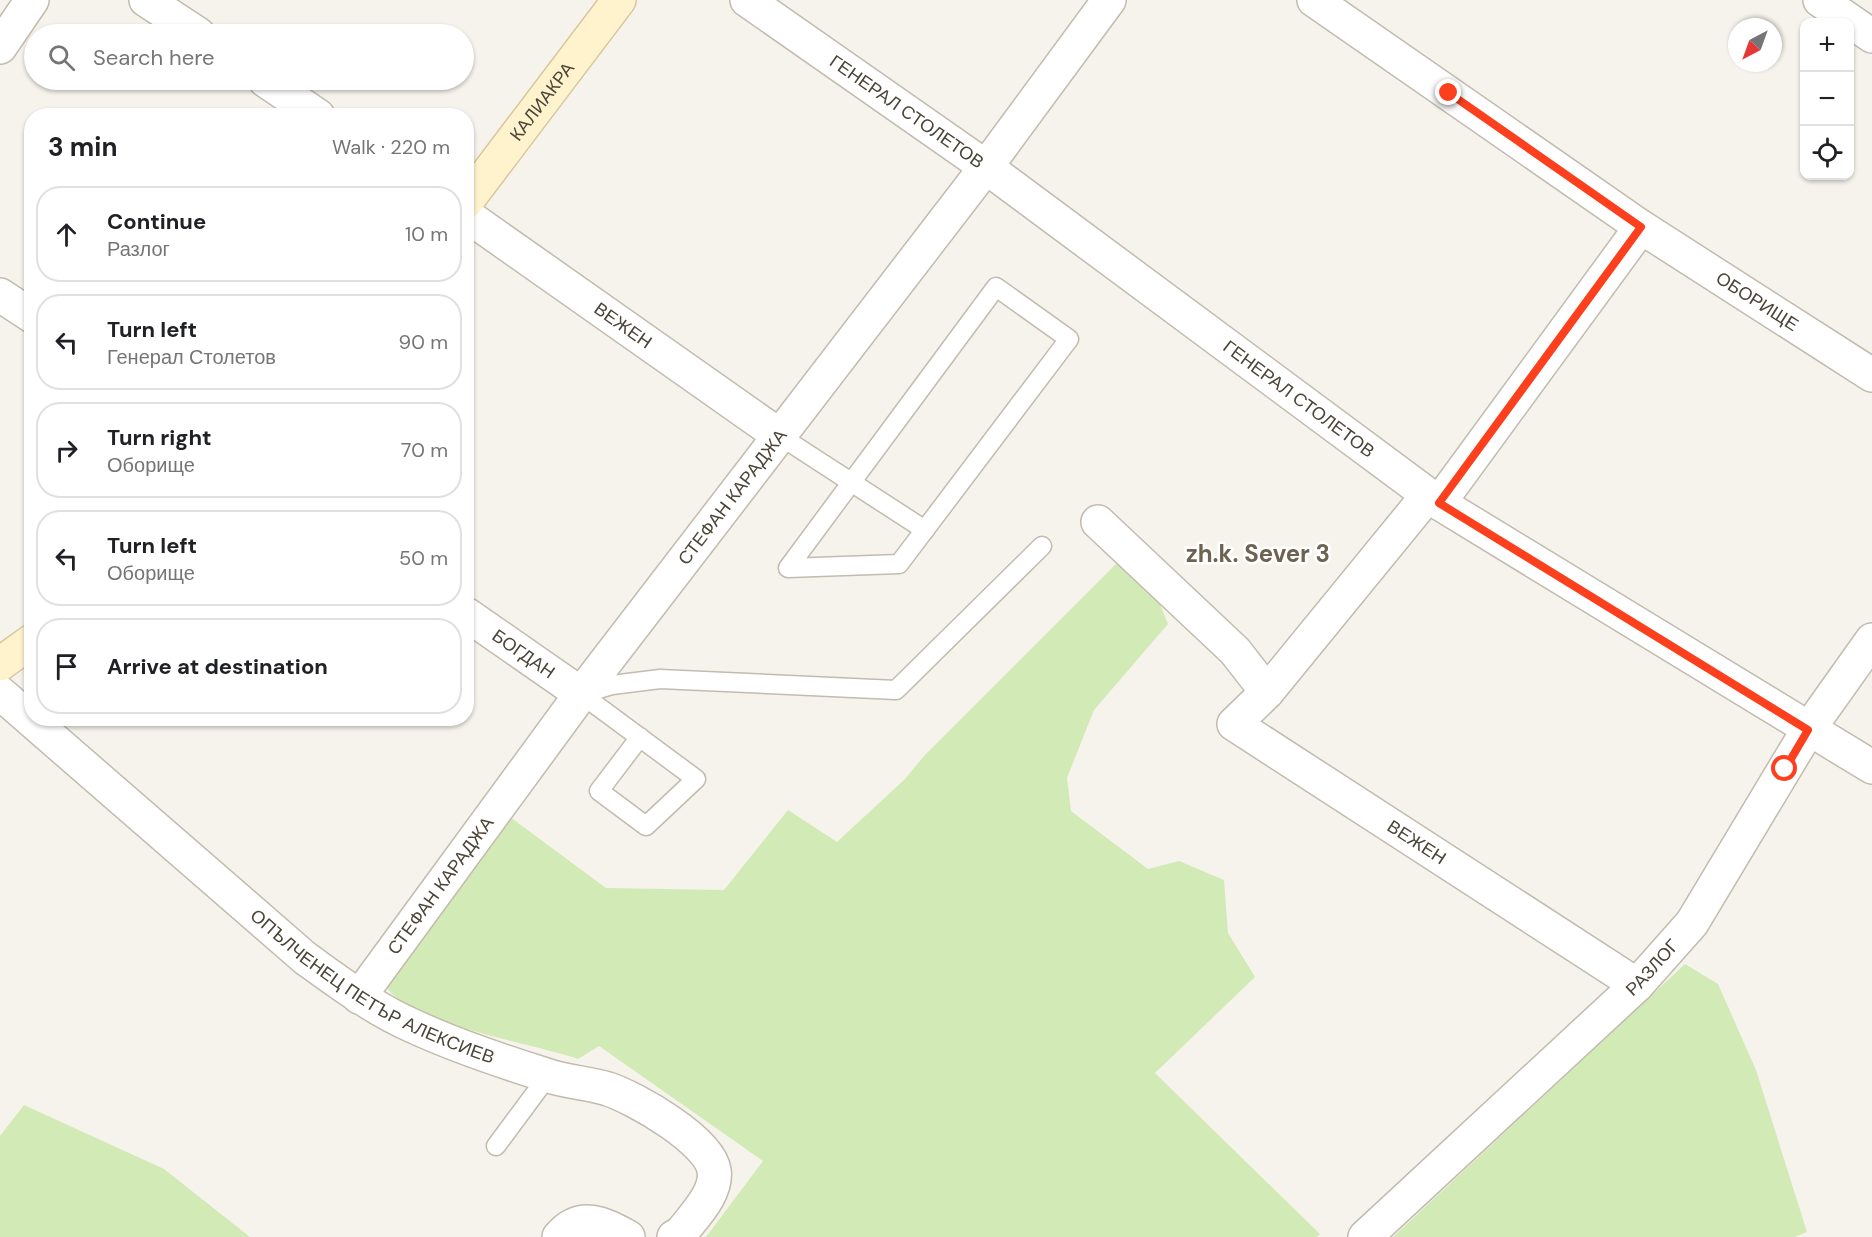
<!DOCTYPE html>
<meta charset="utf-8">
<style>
body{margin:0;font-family:"DM Sans",sans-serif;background:#f2f2f2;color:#202124}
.controls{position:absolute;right:18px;top:18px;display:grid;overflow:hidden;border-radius:12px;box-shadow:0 2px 4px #0004}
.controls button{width:54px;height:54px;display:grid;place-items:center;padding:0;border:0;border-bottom:2px solid #e0e0e0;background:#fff;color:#202124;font:30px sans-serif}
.compass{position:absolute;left:1728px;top:18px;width:54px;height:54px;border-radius:50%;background:#fff;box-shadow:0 2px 4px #0004;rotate:221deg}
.stop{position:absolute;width:18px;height:18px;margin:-14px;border:4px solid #fc3f1d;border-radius:50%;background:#fff}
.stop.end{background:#fc3f1d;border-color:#fff;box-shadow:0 2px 6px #0008}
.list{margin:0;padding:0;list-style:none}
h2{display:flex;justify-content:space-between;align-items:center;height:78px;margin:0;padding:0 24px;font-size:26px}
h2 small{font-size:20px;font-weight:400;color:#757577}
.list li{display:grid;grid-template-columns:39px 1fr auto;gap:18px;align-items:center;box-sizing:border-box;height:96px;margin:0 12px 12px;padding:0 12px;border:2px solid #e0e0e0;border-radius:24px}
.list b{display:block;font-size:22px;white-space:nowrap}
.list p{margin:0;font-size:20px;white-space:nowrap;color:#757577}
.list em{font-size:20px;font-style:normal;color:#757577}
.icon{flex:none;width:33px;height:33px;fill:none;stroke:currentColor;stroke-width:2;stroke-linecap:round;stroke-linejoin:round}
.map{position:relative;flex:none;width:1872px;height:1237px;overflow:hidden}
.search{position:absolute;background:#fff;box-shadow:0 2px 4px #0004;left:24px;top:24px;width:450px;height:66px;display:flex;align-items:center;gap:15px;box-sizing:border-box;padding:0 21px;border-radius:33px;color:#757577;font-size:22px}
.panel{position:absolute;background:#fff;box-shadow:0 2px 4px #0004;left:24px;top:108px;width:450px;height:618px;border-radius:24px}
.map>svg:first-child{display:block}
.green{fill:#d2eab5}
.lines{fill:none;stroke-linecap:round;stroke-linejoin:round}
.lane-casing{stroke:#c2bbae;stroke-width:21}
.street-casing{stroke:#c2bbae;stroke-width:36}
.secondary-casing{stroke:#d6c79b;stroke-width:36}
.lane{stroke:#fff;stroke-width:18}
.street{stroke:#fff;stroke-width:33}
.secondary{stroke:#fff3cd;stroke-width:33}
.route{stroke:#fc3f1d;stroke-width:8}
.labels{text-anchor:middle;stroke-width:5;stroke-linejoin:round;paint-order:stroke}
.street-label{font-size:18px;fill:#4b4439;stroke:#fff}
.district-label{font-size:24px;font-weight:bold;fill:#6e6250;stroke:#fff}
</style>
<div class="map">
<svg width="1872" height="1237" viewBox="0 0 1872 1237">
<rect width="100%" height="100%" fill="#f6f3ec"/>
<g class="green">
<path d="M 1118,562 L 1159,602 L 1168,624 L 1094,710 L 1067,778 L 1071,811 L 1148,869 L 1179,861 L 1224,880 L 1228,933 L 1255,977 L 1155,1073 L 1320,1234 L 1317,1237 L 706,1237 L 763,1161 L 599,1046 L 578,1059 C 533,1043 409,1025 385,985 L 510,817 L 606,888 L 724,890 L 788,810 L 837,842 L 905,779 L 924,756 Z"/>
<polygon points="1685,964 1718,984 1756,1070 1807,1232 1795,1237 1393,1237"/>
<polygon points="24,1105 164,1169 250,1237 0,1237 0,1136"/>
</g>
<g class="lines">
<defs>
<g id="lane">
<polygon points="996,287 1069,339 899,564 788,568"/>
<polyline points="780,436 925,530"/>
<polyline points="586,693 612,685 660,679 896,690 1042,546"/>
<polyline points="581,694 696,779 646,826 599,791 640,737"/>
<polyline points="496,1146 548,1076"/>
</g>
<g id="street">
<polyline points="146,0 198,34"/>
<path id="s1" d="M 747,0 L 986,167 L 1439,503 L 1872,767"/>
<path id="s2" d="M 1314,0 L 1641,227 L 1872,375"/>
<polyline points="1820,0 1872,36"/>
<polyline points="0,47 32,0"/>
<polyline points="265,80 318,116"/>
<path id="s3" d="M 466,215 L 780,436"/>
<polyline points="0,295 32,316"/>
<path id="s4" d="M 1428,495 L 1267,692 L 1234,724 L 1637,985"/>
<polyline points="1439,503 1641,227"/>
<polyline points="1098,522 1235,651 1267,692"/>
<path id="s5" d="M 466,614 L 581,694"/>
<path id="s6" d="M 0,693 L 305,958 C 340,983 374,1009 413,1026 C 456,1046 501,1061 546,1075 C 566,1082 588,1083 608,1089 C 635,1098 709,1140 714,1170 C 718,1193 693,1217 681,1233 L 674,1237"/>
<path id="s7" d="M 359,997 L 581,694 L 986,167 L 1109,0"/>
<path d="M 559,1237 C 581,1211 604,1224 628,1237"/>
<path id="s8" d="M 1365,1237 L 1637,985 L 1692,923 L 1808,730 L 1872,640"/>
</g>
<g id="secondary">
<path id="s9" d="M 466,202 L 619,0"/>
<polyline points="0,664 32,641"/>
</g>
</defs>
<use href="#lane" class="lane-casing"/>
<use href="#street" class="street-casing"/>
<use href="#secondary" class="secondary-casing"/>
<use href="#lane" class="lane"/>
<use href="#street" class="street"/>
<use href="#secondary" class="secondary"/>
</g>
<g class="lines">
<polyline class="route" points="1449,93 1641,227 1439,503 1808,730 1785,769"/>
</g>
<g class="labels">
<g class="street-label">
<text dy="6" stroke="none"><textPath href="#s9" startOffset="126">КАЛИАКРА</textPath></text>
<text dy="6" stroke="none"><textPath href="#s1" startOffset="195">ГЕНЕРАЛ СТОЛЕТОВ</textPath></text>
<text dy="6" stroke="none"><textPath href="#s2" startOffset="536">ОБОРИЩЕ</textPath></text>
<text dy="6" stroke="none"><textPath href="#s3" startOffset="192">ВЕЖЕН</textPath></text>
<text dy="6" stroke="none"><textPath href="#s1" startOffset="681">ГЕНЕРАЛ СТОЛЕТОВ</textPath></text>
<text dy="6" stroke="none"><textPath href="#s7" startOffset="624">СТЕФАН КАРАДЖА</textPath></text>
<text dy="6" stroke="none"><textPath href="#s5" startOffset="70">БОГДАН</textPath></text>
<text dy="6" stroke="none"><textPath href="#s4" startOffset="518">ВЕЖЕН</textPath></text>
<text dy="6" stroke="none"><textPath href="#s7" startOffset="138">СТЕФАН КАРАДЖА</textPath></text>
<text dy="6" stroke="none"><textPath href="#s8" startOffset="394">РАЗЛОГ</textPath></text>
<text dy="6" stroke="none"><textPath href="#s6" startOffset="477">ОПЪЛЧЕНЕЦ ПЕТЪР АЛЕКСИЕВ</textPath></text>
</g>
<g class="district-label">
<text x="1258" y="562">zh.k. Sever 3</text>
</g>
</g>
</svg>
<div class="controls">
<button>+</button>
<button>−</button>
<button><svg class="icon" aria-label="locate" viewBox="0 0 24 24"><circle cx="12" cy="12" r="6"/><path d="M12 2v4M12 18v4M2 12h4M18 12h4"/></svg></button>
</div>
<svg class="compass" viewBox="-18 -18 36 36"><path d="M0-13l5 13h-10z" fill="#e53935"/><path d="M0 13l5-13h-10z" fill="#757577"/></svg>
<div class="stop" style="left:1785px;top:769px"></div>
<div class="stop end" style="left:1449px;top:93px"></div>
<div class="search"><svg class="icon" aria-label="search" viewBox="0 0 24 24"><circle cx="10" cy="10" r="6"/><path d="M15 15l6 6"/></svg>Search here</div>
<section class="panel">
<h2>3 min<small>Walk · 220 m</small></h2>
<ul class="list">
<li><svg class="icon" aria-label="ahead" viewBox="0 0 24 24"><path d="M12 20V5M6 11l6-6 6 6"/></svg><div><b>Continue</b><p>Разлог</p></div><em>10 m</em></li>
<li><svg class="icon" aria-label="left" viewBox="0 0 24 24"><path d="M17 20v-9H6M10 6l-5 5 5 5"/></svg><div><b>Turn left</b><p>Генерал Столетов</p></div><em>90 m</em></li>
<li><svg class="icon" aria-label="right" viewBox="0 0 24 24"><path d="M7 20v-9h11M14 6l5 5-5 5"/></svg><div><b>Turn right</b><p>Оборище</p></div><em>70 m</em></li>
<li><svg class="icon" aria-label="left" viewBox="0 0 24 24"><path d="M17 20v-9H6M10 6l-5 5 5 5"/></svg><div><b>Turn left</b><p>Оборище</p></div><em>50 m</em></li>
<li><svg class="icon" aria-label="arrive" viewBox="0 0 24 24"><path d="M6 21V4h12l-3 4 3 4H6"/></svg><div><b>Arrive at destination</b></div></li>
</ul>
</section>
</div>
